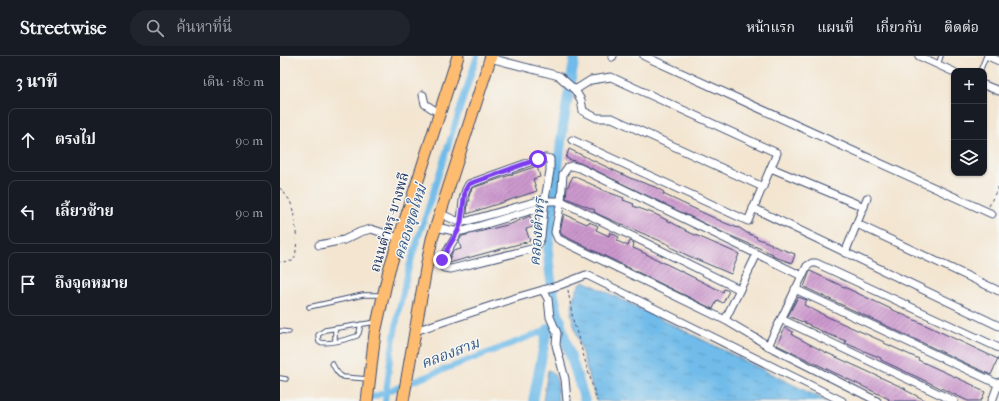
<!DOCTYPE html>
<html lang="th">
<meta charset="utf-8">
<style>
body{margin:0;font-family:"IM FELL French Canon","Noto Serif Thai",serif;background:#20242c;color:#f1f3f6}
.controls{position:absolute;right:12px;top:12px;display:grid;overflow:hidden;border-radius:8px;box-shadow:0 1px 3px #0004}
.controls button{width:36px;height:36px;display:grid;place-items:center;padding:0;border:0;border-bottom:1px solid #363941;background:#171b24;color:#f1f3f6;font:20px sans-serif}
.stop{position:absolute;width:12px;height:12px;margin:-9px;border:3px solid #7c3aed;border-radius:50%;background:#fff}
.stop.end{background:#7c3aed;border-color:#fff;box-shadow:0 1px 4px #0008}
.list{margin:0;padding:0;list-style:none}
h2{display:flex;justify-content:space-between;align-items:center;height:52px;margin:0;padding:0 16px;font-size:17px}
h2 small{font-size:13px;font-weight:400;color:#9ea1a6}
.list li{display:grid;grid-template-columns:26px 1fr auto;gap:12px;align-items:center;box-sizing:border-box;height:64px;margin:0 8px 8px;padding:0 8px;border:1px solid #363941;border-radius:8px}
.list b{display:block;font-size:15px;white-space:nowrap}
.list em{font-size:13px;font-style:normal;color:#9ea1a6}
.icon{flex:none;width:22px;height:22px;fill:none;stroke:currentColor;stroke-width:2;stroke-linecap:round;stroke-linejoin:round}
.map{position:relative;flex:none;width:719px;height:345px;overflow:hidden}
header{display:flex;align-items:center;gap:24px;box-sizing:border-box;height:56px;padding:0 20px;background:#171b24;border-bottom:1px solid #363941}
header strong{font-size:19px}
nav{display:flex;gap:22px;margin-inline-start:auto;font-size:14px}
.search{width:280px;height:36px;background:#20242c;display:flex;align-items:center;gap:10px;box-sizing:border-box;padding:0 14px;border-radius:22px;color:#9ea1a6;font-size:15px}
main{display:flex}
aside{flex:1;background:#171b24}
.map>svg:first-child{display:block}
.water{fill:url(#water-ripples);stroke:#4575a4}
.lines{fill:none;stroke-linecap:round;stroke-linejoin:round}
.canal{stroke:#6fbbe9;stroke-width:6}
.river{stroke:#6fbbe9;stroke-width:10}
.building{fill:url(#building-hatch)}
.lane-casing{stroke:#3b4a6f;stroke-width:5.5}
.street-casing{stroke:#3b4a6f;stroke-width:9}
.primary-casing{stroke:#3b4a6f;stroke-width:13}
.path{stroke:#3b4a6f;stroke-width:1;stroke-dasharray:3 3;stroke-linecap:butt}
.lane{stroke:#fff;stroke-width:3.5}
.street{stroke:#fff;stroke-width:7}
.primary{stroke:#febc70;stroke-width:11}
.route{stroke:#7c3aed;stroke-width:5}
.labels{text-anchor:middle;stroke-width:3;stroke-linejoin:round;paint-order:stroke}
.street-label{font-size:14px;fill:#1b2f5e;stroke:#f6f6f2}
.water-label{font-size:15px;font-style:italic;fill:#345988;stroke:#f6f6f2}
</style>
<header>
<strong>Streetwise</strong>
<div class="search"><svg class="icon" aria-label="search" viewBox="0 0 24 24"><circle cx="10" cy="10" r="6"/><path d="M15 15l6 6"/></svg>ค้นหาที่นี่</div>
<nav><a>หน้าแรก</a><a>แผนที่</a><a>เกี่ยวกับ</a><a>ติดต่อ</a></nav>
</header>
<main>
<aside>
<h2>3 นาที<small>เดิน · 180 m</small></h2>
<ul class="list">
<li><svg class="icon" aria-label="ahead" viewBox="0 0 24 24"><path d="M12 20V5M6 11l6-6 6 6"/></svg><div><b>ตรงไป</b></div><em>90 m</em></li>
<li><svg class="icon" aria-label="left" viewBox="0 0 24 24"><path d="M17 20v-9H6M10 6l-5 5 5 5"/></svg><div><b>เลี้ยวซ้าย</b></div><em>90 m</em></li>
<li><svg class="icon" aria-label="arrive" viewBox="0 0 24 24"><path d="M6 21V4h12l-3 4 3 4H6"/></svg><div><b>ถึงจุดหมาย</b></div></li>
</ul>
</aside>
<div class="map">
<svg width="719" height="345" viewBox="0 0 719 345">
<defs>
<pattern id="water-ripples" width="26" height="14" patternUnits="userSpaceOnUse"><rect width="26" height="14" fill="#6fbbe9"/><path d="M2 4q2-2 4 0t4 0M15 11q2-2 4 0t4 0" fill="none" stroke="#5a98c0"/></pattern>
<pattern id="building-hatch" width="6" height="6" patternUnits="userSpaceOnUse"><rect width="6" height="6" fill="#cd99ce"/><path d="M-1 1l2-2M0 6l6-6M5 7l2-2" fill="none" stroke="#a67daa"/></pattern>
</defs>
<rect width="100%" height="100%" fill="#f6f6f2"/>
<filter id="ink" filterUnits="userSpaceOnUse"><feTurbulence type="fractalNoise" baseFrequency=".025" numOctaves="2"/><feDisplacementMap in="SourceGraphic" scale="8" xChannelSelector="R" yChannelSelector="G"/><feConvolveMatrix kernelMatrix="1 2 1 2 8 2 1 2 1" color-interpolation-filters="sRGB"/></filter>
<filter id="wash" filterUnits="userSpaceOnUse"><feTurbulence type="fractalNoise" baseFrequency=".012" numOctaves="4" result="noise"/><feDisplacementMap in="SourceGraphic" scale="16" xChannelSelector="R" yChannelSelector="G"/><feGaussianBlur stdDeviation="0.9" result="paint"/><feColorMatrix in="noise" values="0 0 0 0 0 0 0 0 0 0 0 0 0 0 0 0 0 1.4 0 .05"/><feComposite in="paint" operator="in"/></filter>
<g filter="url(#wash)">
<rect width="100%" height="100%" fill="#f3e5d0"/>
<g class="water">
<polygon points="304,225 546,345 316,345 291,258 294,240 300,228"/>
<path d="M 268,314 C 280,319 277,333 278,345 L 263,345 Z"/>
</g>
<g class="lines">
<g class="canal">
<polyline points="85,344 267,274"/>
<polyline points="105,345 110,304 119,253 129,211 197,0"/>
</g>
<g class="river">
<path d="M 295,0 L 283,70 L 268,195 C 270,246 290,296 305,345"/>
<polyline points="253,345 267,274 281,265"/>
</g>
</g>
<g id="blocks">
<g class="building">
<polygon points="289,93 350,122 375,131 384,136 383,138 445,167 458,172 458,171 467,177 477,181 476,182 492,188 491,189 515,198 512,207 492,200 493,198 444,177 302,108 286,102"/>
<polygon points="257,110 260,121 253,123 257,135 187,158 188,145 190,145 189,140 192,132"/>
<polygon points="293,120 322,133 322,134 344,142 343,144 354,148 353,150 375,158 406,174 406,175 459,198 451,218 411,201 390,191 390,189 322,160 314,156 315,154 286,142 287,132"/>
<polygon points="284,158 307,168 309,166 318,170 316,174 329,180 330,176 339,181 337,185 348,190 350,185 354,187 353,192 358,194 443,236 444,233 449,235 443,247 437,244 433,253 282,179 280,175"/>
<polygon points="250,160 253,171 246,173 250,185 169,207 168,205 173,195 181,193 179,185 182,180 231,168"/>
<polygon points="530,215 718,303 711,319 524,231"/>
<polygon points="518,241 527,244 524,249 548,261 604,286 604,287 639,303 638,304 695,330 694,331 705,336 701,345 688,345 601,304 601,302 565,287 566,285 542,276 542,275 530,270 530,269 508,260"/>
<polygon points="505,271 513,276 512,279 545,296 626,333 625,334 647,345 608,345 609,343 497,289"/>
</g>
</g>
</g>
<g filter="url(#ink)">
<use href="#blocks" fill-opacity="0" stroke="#3b4a6f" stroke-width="1"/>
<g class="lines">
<defs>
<g id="lane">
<polyline points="658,9 661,0"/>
<polyline points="700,15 706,0"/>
<polyline points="29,251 83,239 102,239"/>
<path d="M 81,268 L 79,277 L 77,280 C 68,283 48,289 39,286 L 38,279 L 45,274 L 96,266"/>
<polyline points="55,272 55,285"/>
<polyline points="0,275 9,276"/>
<path d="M 52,307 C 55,313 57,318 63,321 L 88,323"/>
<polyline points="0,322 6,323"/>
</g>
<g id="street">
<polyline points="364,0 712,158"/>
<polyline points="639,0 674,16"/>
<polyline points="708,0 719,5"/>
<polyline points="332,1 333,0"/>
<polyline points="210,2 279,20 295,34 301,44 303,55 317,62 332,62 483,131"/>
<polyline points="704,29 719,35"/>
<polyline points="143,39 145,48 159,57"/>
<polyline points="292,84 468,165 497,97 331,21 311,24 295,34"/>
<path d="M 266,102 L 270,103 L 270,115 L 265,143 L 261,181 L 258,188 L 255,192 L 171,213 L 164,212 L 162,209 C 164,195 175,186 179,173 C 184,158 180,141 189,128 L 258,103 Z"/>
<polyline points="491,112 584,151"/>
<polyline points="473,152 719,270"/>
<polyline points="161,158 177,165 184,166 265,143 267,145 281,145 459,233"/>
<polyline points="577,168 719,235"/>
<polyline points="156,171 174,175 183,175 259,152 265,147"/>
<polyline points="39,189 64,184 80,176 91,173 119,182"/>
<polyline points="565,197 587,142"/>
<polyline points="522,220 300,112 292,110 288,111 283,118 281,145 275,176 278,183 445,264 494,293 597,345"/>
<polyline points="515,233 718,328"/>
<polyline points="263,234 268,243 270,261 277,277 276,289 285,323 287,345"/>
<polyline points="501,263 674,345"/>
<polyline points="445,264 477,198"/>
<polyline points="135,275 235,242 280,229 306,219 309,220 562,345"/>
<polyline points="488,290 527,210 532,207 536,207 719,292"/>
<polyline points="712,345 719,326"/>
</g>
<g id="primary">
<polyline points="87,345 95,277 109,214 178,0"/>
<polyline points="123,345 147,207 152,183 211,0"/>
</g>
</defs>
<use href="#lane" class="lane-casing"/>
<use href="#street" class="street-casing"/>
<use href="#primary" class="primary-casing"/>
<g class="path">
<path d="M 0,132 C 3,136 7,140 10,145 C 15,156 20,195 13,205 L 0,206"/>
<polyline points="709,150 719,129"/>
<polyline points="288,234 293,264 317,345"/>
</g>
<use href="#lane" class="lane"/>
<use href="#street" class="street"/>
<use href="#primary" class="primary"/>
</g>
</g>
<g class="lines" filter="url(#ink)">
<polyline class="route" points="162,204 169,190 178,175 181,166 185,135 189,128 258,103"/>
</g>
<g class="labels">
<g class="street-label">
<text transform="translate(109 166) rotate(-73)" y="5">ถนนตำหรุ-บางพลี</text>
</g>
<g class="water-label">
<text transform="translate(130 166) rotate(-72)" y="5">คลองขุดใหม่</text>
<text transform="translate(257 176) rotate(-86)" y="5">คลองตำหรุ</text>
<text transform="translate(170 297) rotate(-21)" y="5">คลองสาม</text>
</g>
</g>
</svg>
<div class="controls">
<button>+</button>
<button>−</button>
<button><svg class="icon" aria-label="layers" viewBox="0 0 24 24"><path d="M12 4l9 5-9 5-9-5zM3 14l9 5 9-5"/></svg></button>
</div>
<div class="stop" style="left:258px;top:103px"></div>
<div class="stop end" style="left:162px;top:204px"></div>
</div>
</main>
